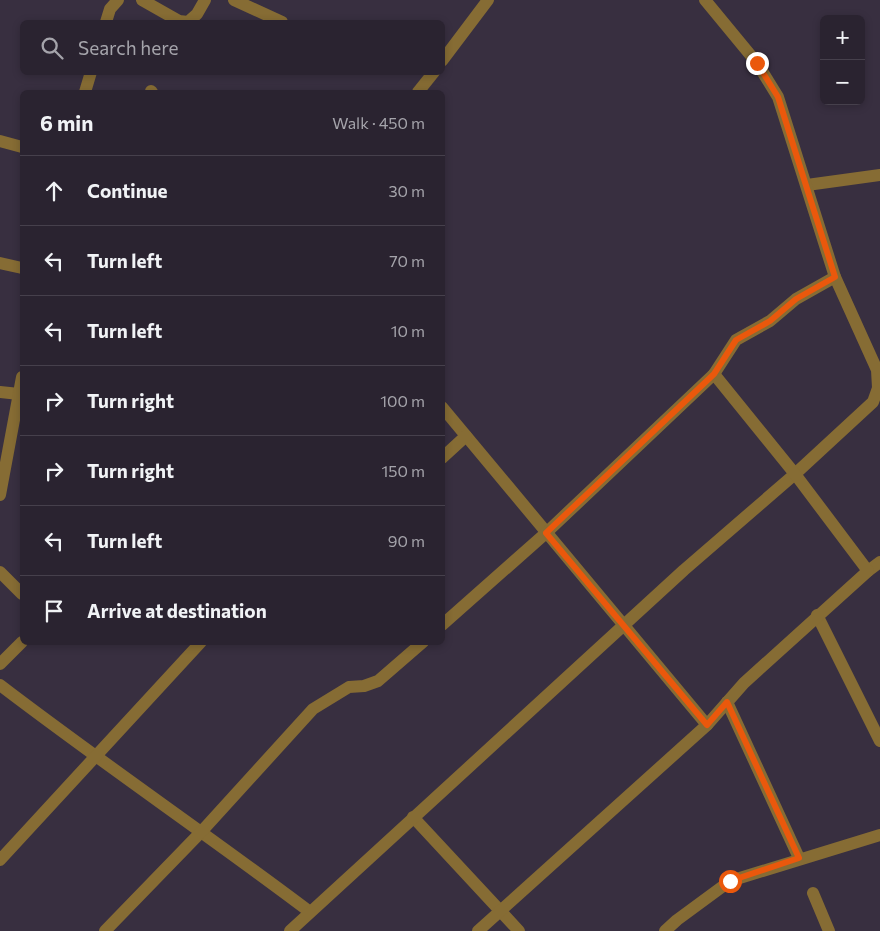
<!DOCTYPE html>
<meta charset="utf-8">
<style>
body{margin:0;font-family:Commissioner,sans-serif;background:#322b38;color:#f1f3f6}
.controls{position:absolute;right:15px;top:15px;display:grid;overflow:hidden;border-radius:8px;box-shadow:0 2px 8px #0003}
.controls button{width:45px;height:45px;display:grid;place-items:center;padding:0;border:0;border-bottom:1px solid #46404c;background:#2a2330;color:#f1f3f6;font:25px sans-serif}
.stop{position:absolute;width:15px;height:15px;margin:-11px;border:4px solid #ea580c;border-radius:50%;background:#fff}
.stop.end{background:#ea580c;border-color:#fff;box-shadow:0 1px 5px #0008}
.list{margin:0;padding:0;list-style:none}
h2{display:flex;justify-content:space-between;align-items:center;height:65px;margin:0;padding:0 20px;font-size:21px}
h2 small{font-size:16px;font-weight:400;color:#a5a4ab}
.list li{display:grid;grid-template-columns:32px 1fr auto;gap:15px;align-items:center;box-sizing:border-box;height:70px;padding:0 20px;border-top:1px solid #46404c}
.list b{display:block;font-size:19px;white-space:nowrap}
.list em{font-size:16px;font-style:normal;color:#a5a4ab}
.icon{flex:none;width:28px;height:28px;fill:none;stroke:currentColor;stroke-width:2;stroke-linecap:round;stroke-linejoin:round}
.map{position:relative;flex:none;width:880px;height:931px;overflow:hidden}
.search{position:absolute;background:#2a2330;box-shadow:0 2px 8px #0003;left:20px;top:20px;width:425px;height:55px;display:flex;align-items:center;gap:12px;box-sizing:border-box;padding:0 18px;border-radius:8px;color:#a5a4ab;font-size:19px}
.panel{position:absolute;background:#2a2330;box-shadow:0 2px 8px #0003;left:20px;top:90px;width:425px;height:555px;border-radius:8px}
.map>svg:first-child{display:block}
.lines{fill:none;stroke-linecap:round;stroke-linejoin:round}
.minor{stroke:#866c34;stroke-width:12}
.route{stroke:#ea580c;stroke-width:6}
</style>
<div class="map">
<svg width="880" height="931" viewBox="0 0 880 931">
<rect width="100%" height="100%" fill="#382f40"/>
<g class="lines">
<g class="minor">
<polyline points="142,0 179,21 188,22 197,14 205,0"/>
<polyline points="234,0 282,22"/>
<polyline points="106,22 110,9 118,0"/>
<polyline points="442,61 488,0"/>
<polyline points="151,91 152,92"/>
<polyline points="85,92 91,72"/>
<polyline points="418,92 434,72"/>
<polyline points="0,141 22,147"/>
<polyline points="807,185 880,175"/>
<polyline points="0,263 22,268"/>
<polyline points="0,392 19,394"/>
<polyline points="442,407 707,725"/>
<polyline points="442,458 466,436"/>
<polyline points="0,495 22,377"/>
<polyline points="868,571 880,562"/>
<polyline points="0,572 22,594"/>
<polyline points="817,615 880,741"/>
<polyline points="442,625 546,533 714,374 736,340 770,321 796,299 835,277"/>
<polyline points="0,664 22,642"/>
<path d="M 0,685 C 102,763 208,835 310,912"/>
<polyline points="727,702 799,858"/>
<polyline points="413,817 519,931"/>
<polyline points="0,860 201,642"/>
<polyline points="813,893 829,931"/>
<polyline points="105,931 202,831 313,709 349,687 364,686 378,681 423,642"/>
<polyline points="290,931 684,570 795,474 873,402 878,388 877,370 835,277 778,97 757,63 705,0"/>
<polyline points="478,931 707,725 744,683 868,571 795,474 714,374"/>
<polyline points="665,931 677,920 730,881 880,835"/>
</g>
</g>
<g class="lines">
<polyline class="route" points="730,881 799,858 727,702 707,725 546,533 714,374 736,340 770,321 796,299 835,277 778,97 757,63"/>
</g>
</svg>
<div class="controls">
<button>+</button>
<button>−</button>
</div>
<div class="stop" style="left:730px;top:881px"></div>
<div class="stop end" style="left:757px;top:63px"></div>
<div class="search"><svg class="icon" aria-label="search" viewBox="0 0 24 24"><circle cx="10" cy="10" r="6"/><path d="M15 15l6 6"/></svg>Search here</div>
<section class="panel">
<h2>6 min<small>Walk · 450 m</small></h2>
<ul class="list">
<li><svg class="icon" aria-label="ahead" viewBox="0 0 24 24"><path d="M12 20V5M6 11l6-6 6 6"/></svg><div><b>Continue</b></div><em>30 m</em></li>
<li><svg class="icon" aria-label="left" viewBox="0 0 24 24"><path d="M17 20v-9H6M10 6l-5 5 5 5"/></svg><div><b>Turn left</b></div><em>70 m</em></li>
<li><svg class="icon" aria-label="left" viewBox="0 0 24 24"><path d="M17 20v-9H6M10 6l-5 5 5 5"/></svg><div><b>Turn left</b></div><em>10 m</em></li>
<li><svg class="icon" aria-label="right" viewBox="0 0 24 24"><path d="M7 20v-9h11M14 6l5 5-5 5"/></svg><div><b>Turn right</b></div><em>100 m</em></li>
<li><svg class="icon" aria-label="right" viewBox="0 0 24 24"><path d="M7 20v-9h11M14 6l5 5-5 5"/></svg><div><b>Turn right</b></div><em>150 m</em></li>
<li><svg class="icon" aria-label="left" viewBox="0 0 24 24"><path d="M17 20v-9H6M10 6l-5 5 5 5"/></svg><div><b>Turn left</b></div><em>90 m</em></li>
<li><svg class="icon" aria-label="arrive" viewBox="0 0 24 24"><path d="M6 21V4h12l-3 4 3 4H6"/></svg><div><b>Arrive at destination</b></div></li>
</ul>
</section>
</div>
